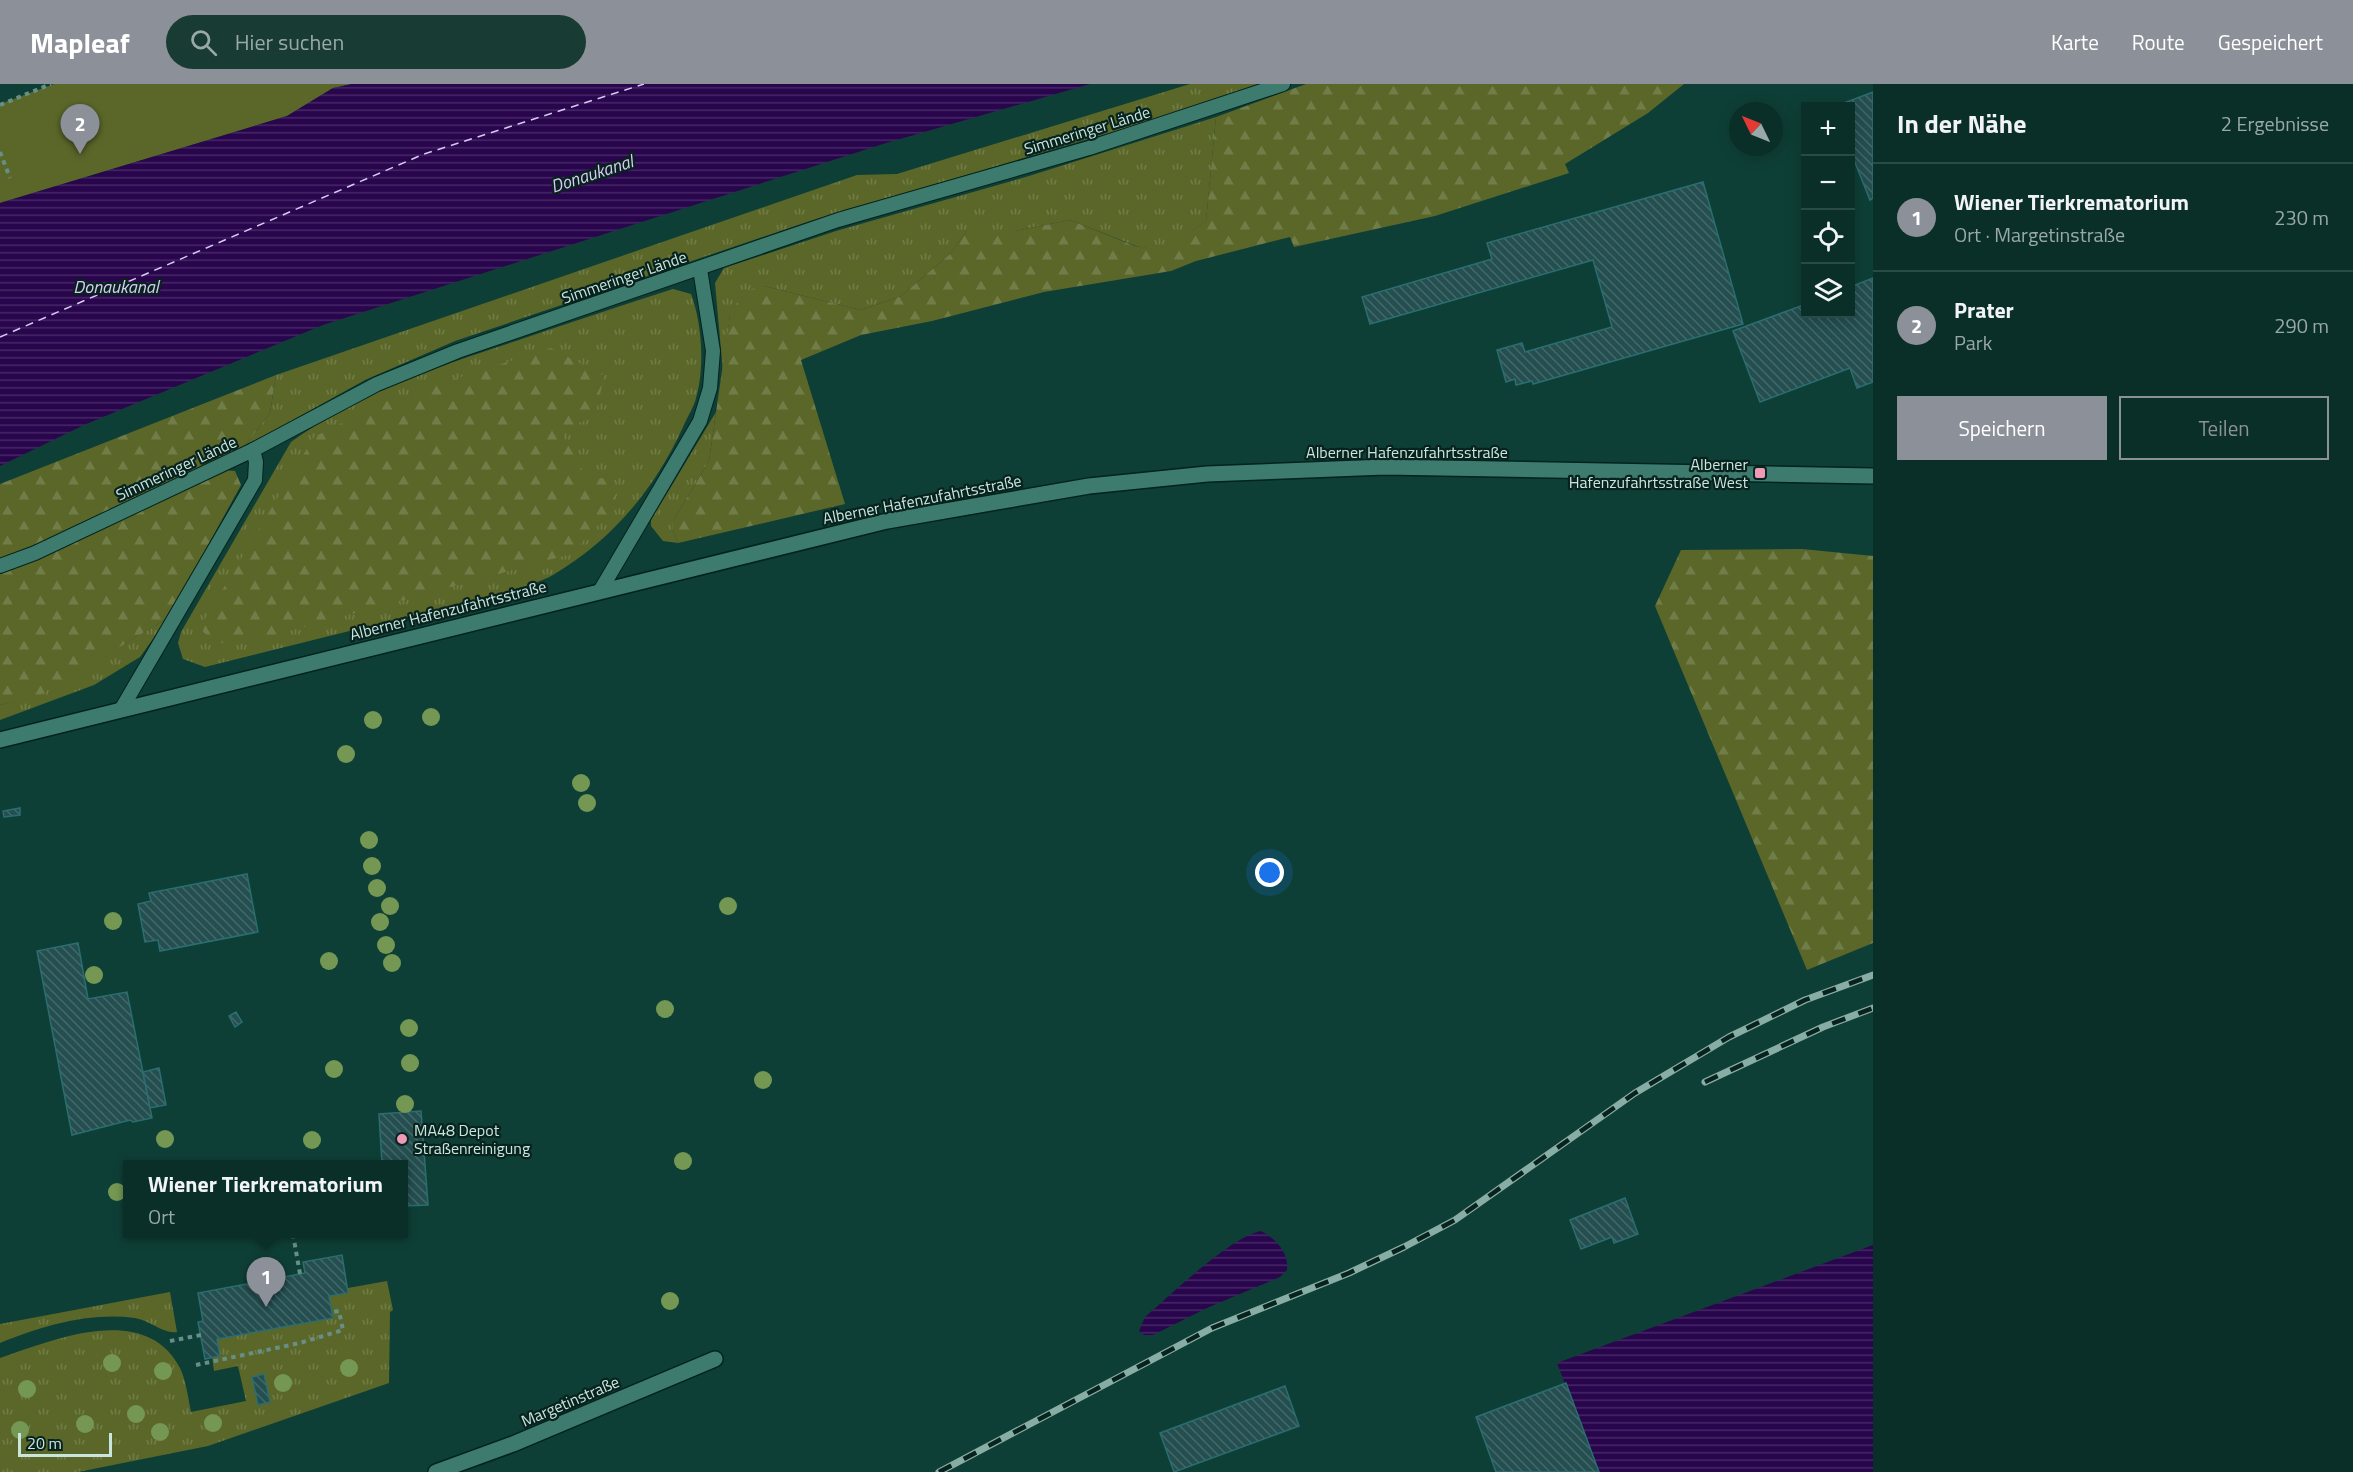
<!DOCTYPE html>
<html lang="de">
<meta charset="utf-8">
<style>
body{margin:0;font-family:"Titillium Web",sans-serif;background:#183b34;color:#f1f3f6}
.controls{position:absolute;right:18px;top:18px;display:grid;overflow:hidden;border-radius:0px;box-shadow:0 3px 15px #0003}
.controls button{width:54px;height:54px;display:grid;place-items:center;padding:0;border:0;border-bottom:2px solid #2a4a45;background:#0a2f28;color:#f1f3f6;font:30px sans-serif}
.compass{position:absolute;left:1729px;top:18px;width:54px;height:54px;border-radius:50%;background:#0a2f28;box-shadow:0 3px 15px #0003;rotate:313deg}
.scale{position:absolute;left:18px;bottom:15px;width:94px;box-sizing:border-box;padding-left:6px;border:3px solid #c8e6de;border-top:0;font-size:16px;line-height:21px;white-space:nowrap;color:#c8e6de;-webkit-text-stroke:4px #08221e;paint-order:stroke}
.you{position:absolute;left:1270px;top:789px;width:21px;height:21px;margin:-15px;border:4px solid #fff;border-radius:50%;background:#1a73e8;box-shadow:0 0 0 9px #1a73e833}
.badge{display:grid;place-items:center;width:39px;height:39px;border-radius:50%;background:#8c9099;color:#fff;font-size:20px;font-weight:700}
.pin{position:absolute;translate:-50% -50px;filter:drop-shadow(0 2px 3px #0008)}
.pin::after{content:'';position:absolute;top:32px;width:21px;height:18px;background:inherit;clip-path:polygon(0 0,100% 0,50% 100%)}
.popup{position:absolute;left:123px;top:1076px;width:285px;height:78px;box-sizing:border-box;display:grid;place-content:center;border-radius:0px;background:#0a2f28;filter:drop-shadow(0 2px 4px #0005);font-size:20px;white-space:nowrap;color:#99a9a8}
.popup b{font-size:22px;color:#f1f3f6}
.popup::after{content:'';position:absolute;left:50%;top:100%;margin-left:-12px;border:12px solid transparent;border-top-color:#0a2f28}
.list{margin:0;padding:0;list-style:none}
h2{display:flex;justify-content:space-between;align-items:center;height:78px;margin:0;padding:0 24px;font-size:26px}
h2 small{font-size:20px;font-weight:400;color:#99a9a8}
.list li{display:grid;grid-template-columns:39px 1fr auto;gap:18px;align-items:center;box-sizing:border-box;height:108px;padding:0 24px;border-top:2px solid #2a4a45}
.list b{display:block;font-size:22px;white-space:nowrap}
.list p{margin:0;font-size:20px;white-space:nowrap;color:#99a9a8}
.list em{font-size:20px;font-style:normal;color:#99a9a8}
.actions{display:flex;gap:12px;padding:18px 24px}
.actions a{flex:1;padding:14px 0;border:2px solid #8c9099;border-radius:0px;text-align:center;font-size:21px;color:#8c9099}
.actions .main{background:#8c9099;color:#fff}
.icon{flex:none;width:33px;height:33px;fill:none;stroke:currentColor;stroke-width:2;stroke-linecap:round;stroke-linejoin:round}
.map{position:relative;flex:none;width:1873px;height:1388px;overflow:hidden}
header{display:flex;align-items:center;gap:36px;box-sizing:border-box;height:84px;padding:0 30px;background:#8c9099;color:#fff}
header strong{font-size:28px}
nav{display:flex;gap:33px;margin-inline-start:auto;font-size:21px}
.search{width:420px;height:54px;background:#183b34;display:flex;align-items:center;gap:15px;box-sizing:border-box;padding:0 21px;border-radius:33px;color:#99a9a8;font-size:22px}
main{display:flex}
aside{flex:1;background:#0a2f28}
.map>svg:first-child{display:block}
.grass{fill:url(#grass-tufts)}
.forest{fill:url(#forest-firs)}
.park{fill:#5b6729}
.water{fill:url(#water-rules)}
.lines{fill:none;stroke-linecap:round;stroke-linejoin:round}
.ferry{stroke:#d7caf4;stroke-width:1.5;stroke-dasharray:8 6;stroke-linecap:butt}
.building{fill:url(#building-back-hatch);stroke:#2b6e71;stroke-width:1.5}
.lane-casing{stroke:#02231e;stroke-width:16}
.street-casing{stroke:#02231e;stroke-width:18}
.secondary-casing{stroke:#02231e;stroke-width:18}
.path{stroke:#678f87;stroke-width:4;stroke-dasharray:4.5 4.5;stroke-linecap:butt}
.lane{stroke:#3e7b6f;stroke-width:14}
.street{stroke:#3e7b6f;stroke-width:15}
.secondary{stroke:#3e7b6f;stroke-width:15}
.rail-casing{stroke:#88ada4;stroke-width:7}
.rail{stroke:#08221e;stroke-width:4.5;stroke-dasharray:14;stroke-linecap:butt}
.tree{fill:#749853}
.poi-dot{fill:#f09ab6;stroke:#08221e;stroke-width:2}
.labels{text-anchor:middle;stroke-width:4.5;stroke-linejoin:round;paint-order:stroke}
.street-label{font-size:16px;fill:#c8e6de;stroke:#08221e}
.poi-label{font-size:16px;fill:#c8e6de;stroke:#08221e;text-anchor:end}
.water-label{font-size:18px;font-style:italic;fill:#d7caf4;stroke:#08221e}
</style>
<header>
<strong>Mapleaf</strong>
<div class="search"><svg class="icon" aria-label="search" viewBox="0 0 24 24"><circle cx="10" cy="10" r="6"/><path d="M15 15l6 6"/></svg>Hier suchen</div>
<nav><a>Karte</a><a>Route</a><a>Gespeichert</a></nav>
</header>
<main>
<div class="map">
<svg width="1873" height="1388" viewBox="0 0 1873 1388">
<defs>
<pattern id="grass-tufts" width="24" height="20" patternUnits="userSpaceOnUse" patternTransform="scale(1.5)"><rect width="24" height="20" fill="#5b6729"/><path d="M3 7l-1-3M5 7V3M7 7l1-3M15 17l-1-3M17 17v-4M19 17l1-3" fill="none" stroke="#717d48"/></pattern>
<pattern id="forest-firs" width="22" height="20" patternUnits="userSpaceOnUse" patternTransform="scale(1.5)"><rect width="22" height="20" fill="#5b6729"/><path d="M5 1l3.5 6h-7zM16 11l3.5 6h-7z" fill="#717d48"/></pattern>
<pattern id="water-rules" width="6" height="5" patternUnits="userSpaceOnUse" patternTransform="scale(1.5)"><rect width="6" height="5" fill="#28054c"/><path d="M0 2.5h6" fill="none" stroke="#462965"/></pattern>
<pattern id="building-back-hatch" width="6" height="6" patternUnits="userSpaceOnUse" patternTransform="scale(1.5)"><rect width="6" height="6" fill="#244e50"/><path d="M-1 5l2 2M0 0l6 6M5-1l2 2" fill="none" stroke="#426869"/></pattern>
</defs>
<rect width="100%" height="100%" fill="#0e3f36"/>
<g class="grass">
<polygon points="1190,0 1263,0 1180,28 810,137 455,257 365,296 244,363 270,329 276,291 857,91 897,90"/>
<polygon points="1216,33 1206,137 1164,167 1136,162 1070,136 1015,147 967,147 950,170 901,212 861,226 764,202 730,231 723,288 715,199 724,184 836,147 1029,92"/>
<path d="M 673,205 L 691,210 C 702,239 705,283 696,314 C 694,323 687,333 683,343 C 654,406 613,455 553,491 C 539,499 521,503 506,508 L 205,583 L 183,575 L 178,559 L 181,548 L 291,358 C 357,310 438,282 516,257 C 568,239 620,222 673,205 Z"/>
<polygon points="716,328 709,377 673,437 673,446 678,459 663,457 651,442 651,436"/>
<polygon points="168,534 140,573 94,601 0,636 0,621 38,611"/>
<path d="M 387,1197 L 393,1226 L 390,1228 L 389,1299 L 208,1362 L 78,1388 L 0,1388 L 0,1274 C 53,1256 145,1217 180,1284 C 186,1296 188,1314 191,1328 L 246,1317 L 238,1282 L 214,1287 L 212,1273 L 220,1272 L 217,1255 L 333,1234 L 329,1212 L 348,1209 L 348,1204 Z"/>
<path d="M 170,1208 L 177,1248 C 163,1250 149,1236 135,1234 C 89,1228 42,1242 0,1259 L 0,1240 Z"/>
</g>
<g class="forest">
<polygon points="1306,0 1684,0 1648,29 1565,80 1569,89 1435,132 1294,163 1290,153 1196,177 1171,187 1044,208 932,237 861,251 801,276 845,420 678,459 673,446 673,437 709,377 730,231 744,207 764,202 861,226 901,212 950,170 967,147 1015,147 1070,136 1135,162 1164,166 1206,137 1216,33"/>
<polygon points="551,264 604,292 595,333 560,346 586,393 611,395 617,411 609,429 571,470 234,562 215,557 203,548 205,535 314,353 386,317"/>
<polygon points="276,291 270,329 244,363 34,464 0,475 0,400"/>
<polygon points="224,386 235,387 241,401 168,534 38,612 0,621 0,489 39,475"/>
<polygon points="1802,465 1873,472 1873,859 1807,886 1655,522 1681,466"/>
</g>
<polygon class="park" points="54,0 352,0 333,4 287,32 0,119 0,20"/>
<g class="water">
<polygon points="352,0 1090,0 883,60 323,241 84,341 0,382 0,119 287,32 333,4"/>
<path d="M 1261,1147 C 1276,1155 1289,1168 1287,1186 L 1280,1193 L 1209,1223 L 1153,1251 L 1144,1251 L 1139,1247 L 1145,1233 C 1172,1210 1230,1153 1261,1147 Z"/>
<polygon points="1873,1161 1873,1388 1599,1388 1557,1279"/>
</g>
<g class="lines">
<polyline class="ferry" points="0,253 424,70 644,0"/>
</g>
<g class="building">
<polygon points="1873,8 1873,114 1870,116 1850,66 1850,22 1836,22"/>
<polygon points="1703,98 1743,240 1533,300 1532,297 1516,301 1515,295 1506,298 1497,266 1522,259 1525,268 1612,243 1593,176 1370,240 1362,213 1492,175 1487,159"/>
<polygon points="1873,194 1873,298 1857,304 1850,284 1760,318 1733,247 1806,220 1806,230 1850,230 1850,203"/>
<polygon points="20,724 20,731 4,733 3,727"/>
<polygon points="247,790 258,848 160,867 158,856 145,858 138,820 151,817 149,809"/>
<polygon points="78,859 88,915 127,908 152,1034 133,1038 130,1036 72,1051 37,867"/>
<polygon points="236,928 242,938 235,943 229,932"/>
<polygon points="159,984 166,1021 150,1024 143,988"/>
<polygon points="421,1027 428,1121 404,1122 404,1080 382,1080 379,1030"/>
<polygon points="1625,1114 1638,1150 1614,1159 1612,1153 1581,1165 1570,1136"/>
<polygon points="342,1171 348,1209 329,1212 333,1234 217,1255 220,1272 205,1275 198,1238 203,1237 198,1209 300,1190 305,1189 303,1178"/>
<polygon points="264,1290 270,1318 258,1321 252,1293"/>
<polygon points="1566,1299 1599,1388 1496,1388 1476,1333"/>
<polygon points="1285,1302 1299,1342 1174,1388 1160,1349"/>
</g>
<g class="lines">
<defs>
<g id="lane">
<polyline points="0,482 35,469 253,366 377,300 458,267 838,136 1089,64 1283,0"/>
<polyline points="600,507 700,337 710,304 713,267 700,185"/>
<polyline points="122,624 255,396 256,378 253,366"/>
</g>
<polyline id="street" points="436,1388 513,1360 715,1275"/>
<polyline id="secondary" points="0,656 887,437 1089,402 1207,390 1385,383 1873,392"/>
</defs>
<use href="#lane" class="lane-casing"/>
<use href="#street" class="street-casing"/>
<use href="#secondary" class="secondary-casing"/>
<g class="path">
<polyline points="0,21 51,0"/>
<polyline points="0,68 10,94"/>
<polyline points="293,1150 300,1190"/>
<polyline points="170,1257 201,1251"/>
<polyline points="196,1281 300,1259 343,1246 339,1227 332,1228"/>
</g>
<use href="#lane" class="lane"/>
<use href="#street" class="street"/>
<use href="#secondary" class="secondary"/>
<defs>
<g id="rail">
<polyline points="1705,998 1823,943 1873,924"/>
<polyline points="939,1388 1212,1244 1349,1189 1404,1163 1455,1136 1635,1009 1729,953 1805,916 1873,891"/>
</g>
</defs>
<use href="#rail" class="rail-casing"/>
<use href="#rail" class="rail"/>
</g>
<g class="tree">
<circle cx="431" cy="633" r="9"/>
<circle cx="373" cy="636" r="9"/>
<circle cx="346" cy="670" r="9"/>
<circle cx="581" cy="699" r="9"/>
<circle cx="587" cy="719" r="9"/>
<circle cx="369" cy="756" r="9"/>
<circle cx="372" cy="782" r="9"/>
<circle cx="377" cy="804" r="9"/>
<circle cx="390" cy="822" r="9"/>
<circle cx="728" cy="822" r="9"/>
<circle cx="113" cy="837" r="9"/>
<circle cx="380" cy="838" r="9"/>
<circle cx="386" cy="861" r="9"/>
<circle cx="329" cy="877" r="9"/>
<circle cx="392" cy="879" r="9"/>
<circle cx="94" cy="891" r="9"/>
<circle cx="665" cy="925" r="9"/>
<circle cx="409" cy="944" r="9"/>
<circle cx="410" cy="979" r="9"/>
<circle cx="334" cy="985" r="9"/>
<circle cx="763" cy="996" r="9"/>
<circle cx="405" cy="1020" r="9"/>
<circle cx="165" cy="1055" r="9"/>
<circle cx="312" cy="1056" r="9"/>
<circle cx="683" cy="1077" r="9"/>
<circle cx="117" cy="1108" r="9"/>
<circle cx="670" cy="1217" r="9"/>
<circle cx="112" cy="1279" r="9"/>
<circle cx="349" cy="1284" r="9"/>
<circle cx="163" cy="1287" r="9"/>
<circle cx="283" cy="1299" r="9"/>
<circle cx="27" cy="1305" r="9"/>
<circle cx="136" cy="1330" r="9"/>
<circle cx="213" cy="1339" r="9"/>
<circle cx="85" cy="1340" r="9"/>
<circle cx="20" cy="1346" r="9"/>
<circle cx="160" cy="1348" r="9"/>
</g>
<g class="poi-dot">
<rect x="1754" y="383" width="12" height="12" rx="3"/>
<circle cx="402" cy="1055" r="6"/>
</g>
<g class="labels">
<g class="street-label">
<text transform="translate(1087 46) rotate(-17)" y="6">Simmeringer Lände</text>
<text transform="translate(624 193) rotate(-19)" y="6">Simmeringer Lände</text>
<text x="1407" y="374">Alberner Hafenzufahrtsstraße</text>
<text transform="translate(176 384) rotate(-25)" y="6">Simmeringer Lände</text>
<text transform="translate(922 415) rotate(-11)" y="6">Alberner Hafenzufahrtsstraße</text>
<text transform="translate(448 526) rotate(-14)" y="6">Alberner Hafenzufahrtsstraße</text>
<text transform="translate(570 1317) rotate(-23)" y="6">Margetinstraße</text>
</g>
<g class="poi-label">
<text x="1748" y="386">Alberner<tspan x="1748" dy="18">Hafenzufahrtsstraße West</tspan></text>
<text x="414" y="1052" text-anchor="start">MA48 Depot<tspan x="414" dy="18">Straßenreinigung</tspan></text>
</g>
<g class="water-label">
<text transform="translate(592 90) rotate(-18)" y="6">Donaukanal</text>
<text x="116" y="209">Donaukanal</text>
</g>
</g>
</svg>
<div class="controls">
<button>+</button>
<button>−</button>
<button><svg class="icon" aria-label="locate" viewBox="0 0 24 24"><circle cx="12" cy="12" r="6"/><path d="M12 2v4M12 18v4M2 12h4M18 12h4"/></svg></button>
<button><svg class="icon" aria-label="layers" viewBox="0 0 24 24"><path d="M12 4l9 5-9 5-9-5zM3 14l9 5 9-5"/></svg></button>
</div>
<svg class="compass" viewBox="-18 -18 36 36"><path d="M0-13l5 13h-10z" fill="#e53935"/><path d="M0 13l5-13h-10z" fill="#99a9a8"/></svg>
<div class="scale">20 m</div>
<div class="you"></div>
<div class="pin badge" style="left:266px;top:1223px">1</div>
<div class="popup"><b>Wiener Tierkrematorium</b>Ort</div>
<div class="pin badge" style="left:80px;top:70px">2</div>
</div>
<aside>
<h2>In der Nähe<small>2 Ergebnisse</small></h2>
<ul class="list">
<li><span class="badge">1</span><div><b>Wiener Tierkrematorium</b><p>Ort · Margetinstraße</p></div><em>230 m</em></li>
<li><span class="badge">2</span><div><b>Prater</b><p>Park</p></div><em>290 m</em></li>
</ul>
<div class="actions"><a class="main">Speichern</a><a>Teilen</a></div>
</aside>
</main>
